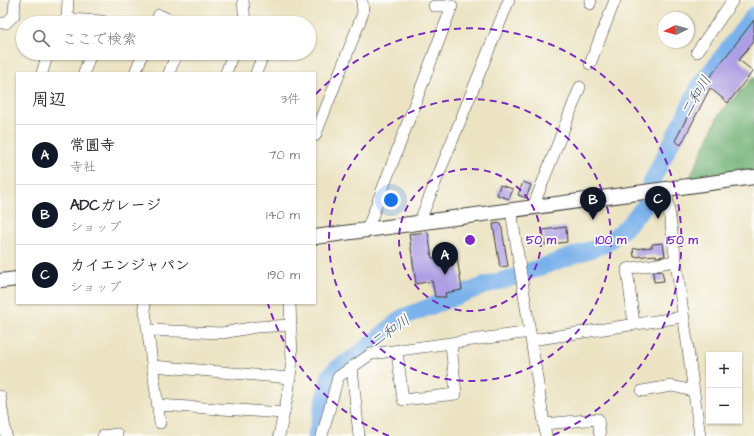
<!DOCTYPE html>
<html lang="ja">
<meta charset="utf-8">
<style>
body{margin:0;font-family:"Architects Daughter","Klee One",sans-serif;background:#f7f7f7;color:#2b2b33}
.controls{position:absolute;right:12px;bottom:12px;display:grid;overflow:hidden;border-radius:0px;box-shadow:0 1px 3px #0004}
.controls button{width:36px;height:36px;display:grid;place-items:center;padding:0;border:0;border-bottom:1px solid #e1e1e2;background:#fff;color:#2b2b33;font:20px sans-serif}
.compass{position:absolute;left:658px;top:12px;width:36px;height:36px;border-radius:50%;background:#fff;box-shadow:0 1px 3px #0004;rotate:264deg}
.you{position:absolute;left:391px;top:200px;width:14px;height:14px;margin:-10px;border:3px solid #fff;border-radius:50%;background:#1a73e8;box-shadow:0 0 0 6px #1a73e833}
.badge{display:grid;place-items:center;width:26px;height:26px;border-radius:50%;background:#111827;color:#fff;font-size:13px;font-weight:700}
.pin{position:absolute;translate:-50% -33px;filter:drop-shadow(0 1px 2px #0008)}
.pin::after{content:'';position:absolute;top:21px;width:14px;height:12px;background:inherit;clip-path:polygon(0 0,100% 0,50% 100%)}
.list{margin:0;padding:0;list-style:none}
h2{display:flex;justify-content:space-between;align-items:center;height:52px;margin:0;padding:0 16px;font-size:17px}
h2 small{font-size:13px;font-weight:400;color:#7c7c81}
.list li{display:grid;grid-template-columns:26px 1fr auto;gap:12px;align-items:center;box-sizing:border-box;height:60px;padding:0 16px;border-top:1px solid #e1e1e2}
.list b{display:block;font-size:15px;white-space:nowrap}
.list p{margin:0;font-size:13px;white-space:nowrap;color:#7c7c81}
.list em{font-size:13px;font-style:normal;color:#7c7c81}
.icon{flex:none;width:22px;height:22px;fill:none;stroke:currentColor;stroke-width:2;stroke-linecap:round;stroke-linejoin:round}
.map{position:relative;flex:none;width:754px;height:436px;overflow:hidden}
.search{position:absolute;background:#fff;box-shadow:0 1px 3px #0004;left:16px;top:16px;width:300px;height:44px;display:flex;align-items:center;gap:10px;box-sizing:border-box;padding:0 14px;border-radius:22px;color:#7c7c81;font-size:15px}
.panel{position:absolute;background:#fff;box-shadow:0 1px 3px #0004;left:16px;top:72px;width:300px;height:232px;border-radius:0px}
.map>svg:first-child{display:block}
.forest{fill:#6daf72;stroke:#446647}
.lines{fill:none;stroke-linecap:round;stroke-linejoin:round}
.river{stroke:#7cb2eb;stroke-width:17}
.building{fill:#ae9fe4}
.minor-casing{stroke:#3b3a35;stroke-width:12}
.tertiary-casing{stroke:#3b3a35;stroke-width:16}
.minor{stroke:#fff;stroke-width:11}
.tertiary{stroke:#fff;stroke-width:14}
.ring{fill:none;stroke:#7b2cbf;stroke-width:2;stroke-dasharray:7 5}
.labels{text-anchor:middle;stroke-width:3.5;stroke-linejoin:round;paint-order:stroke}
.water-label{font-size:15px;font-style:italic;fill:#42586f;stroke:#fdfcf7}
.centre{fill:#7b2cbf;stroke:#fdfcf7;stroke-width:2}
.ring-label{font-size:12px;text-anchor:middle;font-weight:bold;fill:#7b2cbf;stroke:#fdfcf7;stroke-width:3.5;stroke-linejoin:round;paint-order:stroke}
</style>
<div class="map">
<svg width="754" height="436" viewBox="0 0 754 436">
<rect width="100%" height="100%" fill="#fdfcf7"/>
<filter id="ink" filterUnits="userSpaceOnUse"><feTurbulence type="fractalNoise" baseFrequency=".025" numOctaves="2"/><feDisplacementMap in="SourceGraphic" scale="8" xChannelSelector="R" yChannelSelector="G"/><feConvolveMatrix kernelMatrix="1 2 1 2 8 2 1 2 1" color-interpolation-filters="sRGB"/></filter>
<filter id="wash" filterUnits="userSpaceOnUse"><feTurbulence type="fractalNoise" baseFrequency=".012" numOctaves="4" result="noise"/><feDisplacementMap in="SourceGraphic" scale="16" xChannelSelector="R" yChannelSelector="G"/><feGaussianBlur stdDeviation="0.9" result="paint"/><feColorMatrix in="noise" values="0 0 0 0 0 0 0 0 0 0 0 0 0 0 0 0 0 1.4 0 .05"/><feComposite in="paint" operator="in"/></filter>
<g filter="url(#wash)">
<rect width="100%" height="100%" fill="#ebe3c2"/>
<polygon class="forest" points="754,77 754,171 689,180 719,114"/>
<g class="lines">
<g class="river">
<polyline points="650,185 700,85 754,15"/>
<polyline points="530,271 606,244 625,228 643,208 649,199"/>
<polyline points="316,436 330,375 336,369 355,357 403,317 486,285 515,277"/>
</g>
</g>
<g id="blocks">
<g class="building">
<polygon points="754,20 754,40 739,60 753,71 728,103 710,88 681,145 675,141 703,86"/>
<polygon points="523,182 531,185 526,198 518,195"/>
<polygon points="500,185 513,189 509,199 497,195"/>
<polygon points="501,223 508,266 500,267 493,224"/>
<polygon points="566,227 567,242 545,245 543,230"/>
<polygon points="428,232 432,258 450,256 450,258 457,257 462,290 445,293 446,297 435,297 432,281 416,284 409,234"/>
<polygon points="663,243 665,256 656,257 656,255 634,257 633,249 652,247 652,244"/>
<polygon points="662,271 664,281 654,282 653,272"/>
</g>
</g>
</g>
<g filter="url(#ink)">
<use href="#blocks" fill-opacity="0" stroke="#3b3a35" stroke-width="1"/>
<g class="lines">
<defs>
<g id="minor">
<polyline points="243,0 245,23"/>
<polyline points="590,4 591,0"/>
<polyline points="67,19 68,0"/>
<polyline points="0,23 6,23 14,15 15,0"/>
<polyline points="59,23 67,19 102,21 102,23"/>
<polyline points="155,23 159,15 177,23"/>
<polyline points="697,52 733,0"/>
<polyline points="590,64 615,0"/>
<polyline points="42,73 48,53"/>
<polyline points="84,73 91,53"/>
<polyline points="135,73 143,53"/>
<polyline points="169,73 177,53"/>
<polyline points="226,73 233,53"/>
<polyline points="256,73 264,53"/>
<polyline points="315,136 363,13 362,0"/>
<polyline points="666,189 700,436"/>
<polyline points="533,207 580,87"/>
<polyline points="511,210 546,436"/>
<polyline points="419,223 509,0"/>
<polyline points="367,230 452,6 434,6"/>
<polyline points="144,303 160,423"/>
<polyline points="634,324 627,269 676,261"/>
<polyline points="148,330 222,333 256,327 291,325"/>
<polyline points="532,340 682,317"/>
<polyline points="397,351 403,400 456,394 451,344"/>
<polyline points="153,366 290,378"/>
<polyline points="352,367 359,436"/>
<polyline points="642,391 672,386 693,391"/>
<polyline points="0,396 6,436"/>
<polyline points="158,405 284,413"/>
<polyline points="544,424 598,419 600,436"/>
<polyline points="103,436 117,434"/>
<polyline points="279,436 288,393 292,360 290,303"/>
<polyline points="322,436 338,377 371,354 530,332"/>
</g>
<g id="tertiary">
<polyline points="315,237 754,177"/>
<polyline points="0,281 17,279"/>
</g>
</defs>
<use href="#minor" class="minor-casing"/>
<use href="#tertiary" class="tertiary-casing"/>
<use href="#minor" class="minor"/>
<use href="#tertiary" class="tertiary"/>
</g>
</g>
<g class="ring">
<circle cx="470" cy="240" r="71"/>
<circle cx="470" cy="240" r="141"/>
<path d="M389 436A212 212 0 0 1 268 304M316 94A212 212 0 1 1 551 436"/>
</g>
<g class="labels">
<g class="water-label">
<text transform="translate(696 96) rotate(-60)" y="5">二和川</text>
<text transform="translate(390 331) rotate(-36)" y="5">二和川</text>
</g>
</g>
<circle cx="470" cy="240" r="6" class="centre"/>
<g class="ring-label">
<text x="541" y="244">50 m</text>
<text x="611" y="244">100 m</text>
<text x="682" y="244">150 m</text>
</g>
</svg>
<div class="controls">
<button>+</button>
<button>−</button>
</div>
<svg class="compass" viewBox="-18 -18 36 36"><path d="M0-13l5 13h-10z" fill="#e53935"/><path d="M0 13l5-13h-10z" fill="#7c7c81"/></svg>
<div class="you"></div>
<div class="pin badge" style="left:445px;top:275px">A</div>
<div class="pin badge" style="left:593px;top:220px">B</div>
<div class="pin badge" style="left:658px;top:219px">C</div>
<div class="search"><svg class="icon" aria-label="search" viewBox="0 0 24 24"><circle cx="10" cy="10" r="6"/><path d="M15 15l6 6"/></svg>ここで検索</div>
<section class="panel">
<h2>周辺<small>3件</small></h2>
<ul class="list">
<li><span class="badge">A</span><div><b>常圓寺</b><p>寺社</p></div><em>70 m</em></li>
<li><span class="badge">B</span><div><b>ADCガレージ</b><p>ショップ</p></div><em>140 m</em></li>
<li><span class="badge">C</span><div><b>カイエンジャパン</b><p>ショップ</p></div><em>190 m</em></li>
</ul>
</section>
</div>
